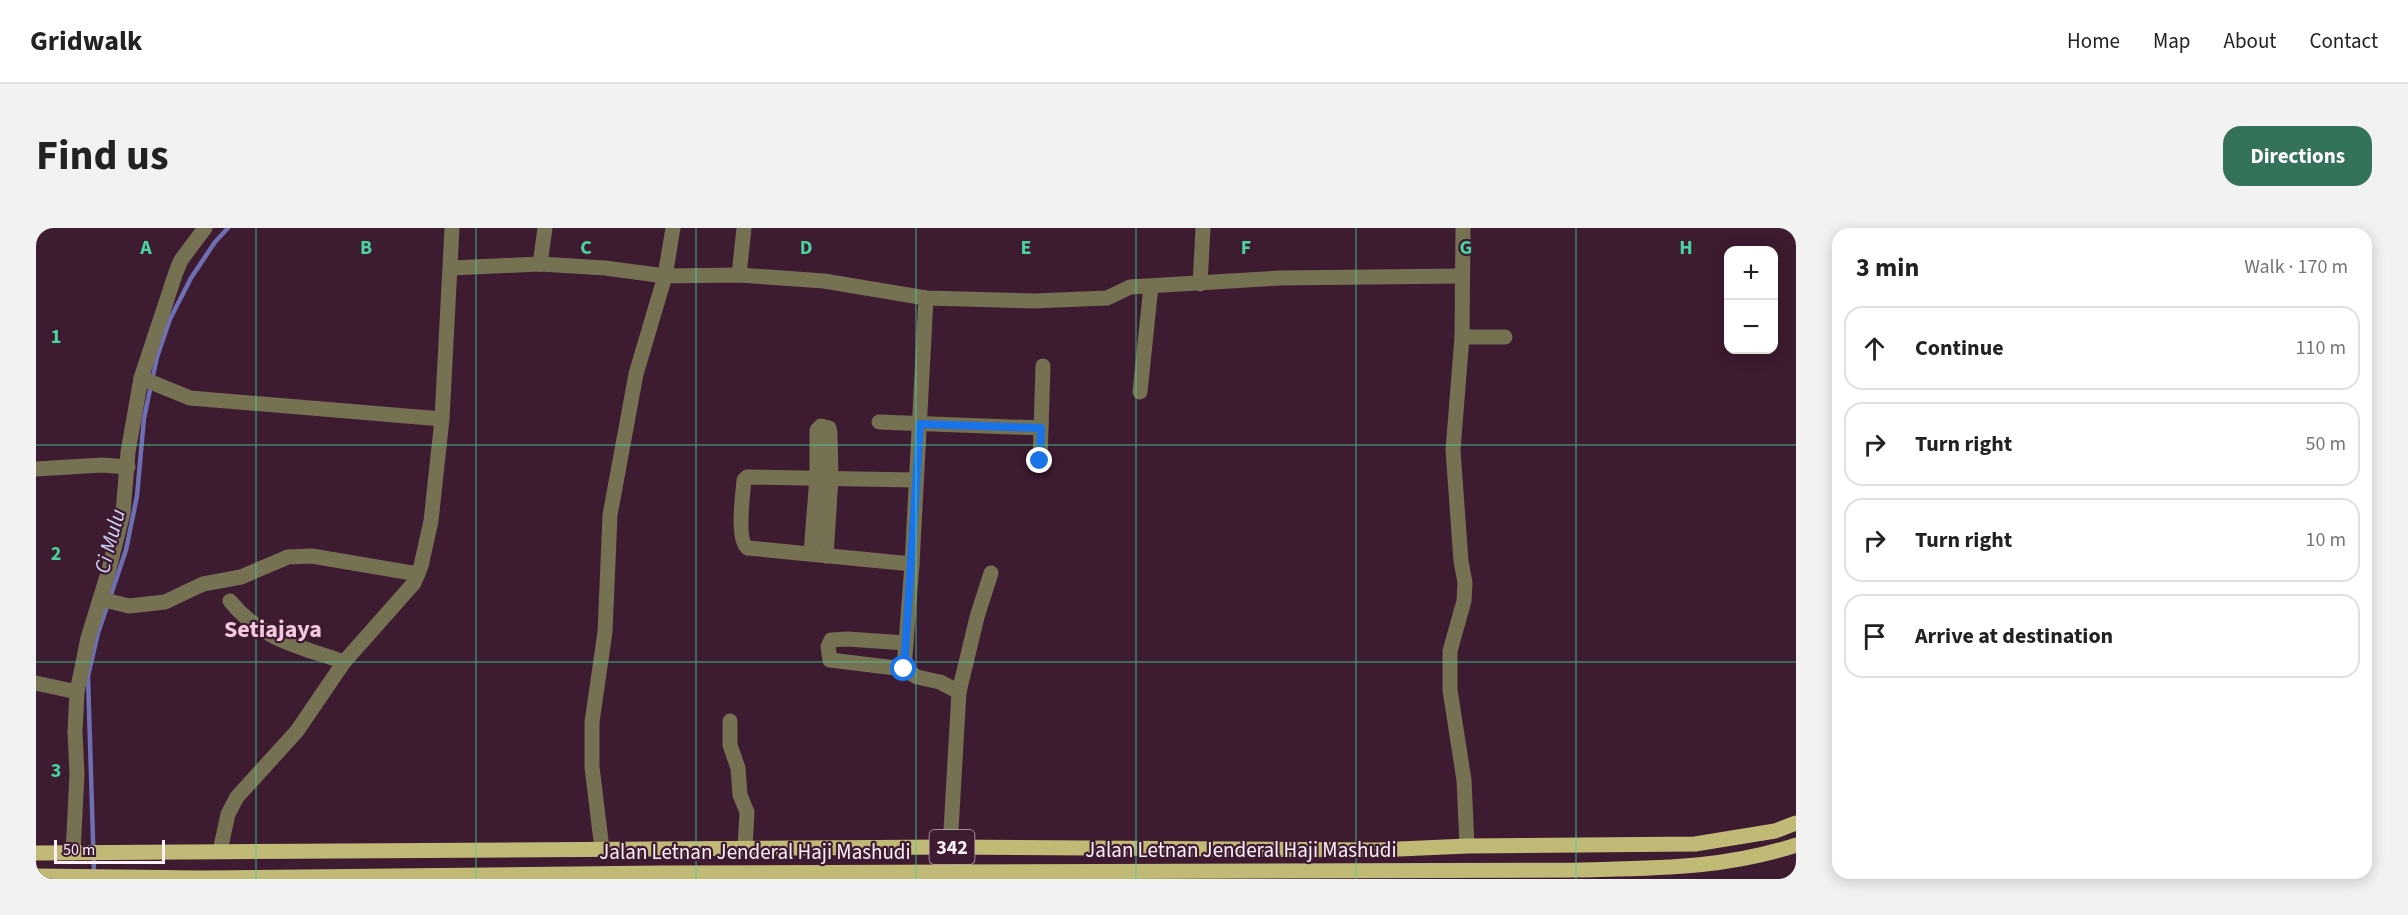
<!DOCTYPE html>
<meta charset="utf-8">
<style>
body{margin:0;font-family:"Source Sans 3",sans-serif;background:#f2f2f2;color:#222}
.controls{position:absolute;right:18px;top:18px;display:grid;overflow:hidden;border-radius:12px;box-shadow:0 3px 15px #0003}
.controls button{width:54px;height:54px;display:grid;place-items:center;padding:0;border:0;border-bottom:2px solid #e0e0e0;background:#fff;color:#222;font:30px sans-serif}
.scale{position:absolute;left:18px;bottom:15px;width:111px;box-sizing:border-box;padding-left:6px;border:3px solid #fff0f8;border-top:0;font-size:16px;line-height:21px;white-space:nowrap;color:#fff0f8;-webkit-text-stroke:4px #3d1b30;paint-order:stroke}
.stop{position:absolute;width:18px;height:18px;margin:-14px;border:4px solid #1a73e8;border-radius:50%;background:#fff}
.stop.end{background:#1a73e8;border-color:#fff;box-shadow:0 2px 6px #0008}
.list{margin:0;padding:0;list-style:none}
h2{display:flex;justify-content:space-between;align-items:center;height:78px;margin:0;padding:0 24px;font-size:26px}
h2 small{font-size:20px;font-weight:400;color:#767676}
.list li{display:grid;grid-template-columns:39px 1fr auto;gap:18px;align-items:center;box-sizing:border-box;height:84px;margin:0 12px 12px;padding:0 12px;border:2px solid #e0e0e0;border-radius:18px}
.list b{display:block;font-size:22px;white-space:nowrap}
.list em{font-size:20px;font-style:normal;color:#767676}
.icon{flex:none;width:33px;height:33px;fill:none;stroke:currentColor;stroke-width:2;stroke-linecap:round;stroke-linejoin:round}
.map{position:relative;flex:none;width:1760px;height:651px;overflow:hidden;border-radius:18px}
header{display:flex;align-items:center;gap:36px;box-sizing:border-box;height:84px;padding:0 30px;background:#fff;border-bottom:2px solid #e0e0e0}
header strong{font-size:28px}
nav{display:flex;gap:33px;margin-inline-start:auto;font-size:21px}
.intro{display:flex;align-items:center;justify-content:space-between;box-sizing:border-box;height:144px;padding:0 36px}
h1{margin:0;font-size:42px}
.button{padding:15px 27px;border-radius:18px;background:#347259;color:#fff;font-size:21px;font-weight:700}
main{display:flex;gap:36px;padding:0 36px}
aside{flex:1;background:#fff;border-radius:18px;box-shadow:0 3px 15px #0003}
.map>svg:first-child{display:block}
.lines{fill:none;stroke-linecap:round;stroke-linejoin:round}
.stream{stroke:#6e6eb2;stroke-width:4.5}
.street{stroke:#757152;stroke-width:15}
.primary{stroke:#c1ba77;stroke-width:15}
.route{stroke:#1a73e8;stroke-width:8}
.grid{fill:none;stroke:#49d49d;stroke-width:1.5;stroke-opacity:0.55}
.labels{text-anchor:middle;stroke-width:4.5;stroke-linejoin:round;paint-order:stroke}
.shield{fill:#3d1b30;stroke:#c5b0bc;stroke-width:1.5}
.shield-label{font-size:20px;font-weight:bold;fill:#fff0f8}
.street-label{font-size:21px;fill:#fff0f8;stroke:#3d1b30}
.water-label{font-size:22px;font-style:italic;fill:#cfd1f8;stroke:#3d1b30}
.quarter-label{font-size:24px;font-weight:bold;fill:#f4c7e1;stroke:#3d1b30}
.grid-label{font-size:20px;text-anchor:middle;font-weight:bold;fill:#49d49d;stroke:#3d1b30;stroke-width:4.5;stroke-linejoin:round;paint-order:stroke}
</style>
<header>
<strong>Gridwalk</strong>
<nav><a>Home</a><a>Map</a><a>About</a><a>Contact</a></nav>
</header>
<div class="intro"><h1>Find us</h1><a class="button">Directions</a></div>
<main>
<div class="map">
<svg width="1760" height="651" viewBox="0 0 1760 651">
<rect width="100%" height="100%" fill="#3d1b30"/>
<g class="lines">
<polyline class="stream" points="58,645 52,448 62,405 90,322 101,268 108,190 121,129 134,91 155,50 179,14 192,0"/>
<g class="street">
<polyline points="1427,0 1426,109 1417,222 1425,333 1429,355 1428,373 1414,423 1414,462 1428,552 1431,618"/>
<polyline points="504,36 509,0"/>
<polyline points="416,40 504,36 569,40 629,48 703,47 788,53 890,70 998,73 1071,70 1094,59 1244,50 1425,48"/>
<polyline points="703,47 708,0"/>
<polyline points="1164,56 1167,0"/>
<polyline points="1426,109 1469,109"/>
<polyline points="105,150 154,170 406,191"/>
<polyline points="1104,164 1115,58"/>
<polyline points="843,194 1005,200"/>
<polyline points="1004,233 1007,138"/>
<polyline points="0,241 66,237 92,239"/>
<polyline points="775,325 781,249 781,202 785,198 793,200 794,205 795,250 790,328"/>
<path d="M 876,336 L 712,320 C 700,313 707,265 708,252 L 711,249 L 879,252"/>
<polyline points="64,371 93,378 129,374 167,356 205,349 252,329 276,328 382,346"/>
<path d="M 194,373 C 226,412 262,418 308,434"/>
<polyline points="870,415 811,411 795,412 792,419 794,432 868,441 881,449 904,454 923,464 914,619"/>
<polyline points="868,441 876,336 890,70"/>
<polyline points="0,455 41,464"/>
<polyline points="923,464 941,389 955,345"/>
<polyline points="694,493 694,517 702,540 704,567 711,584 709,620"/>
<polyline points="566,621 556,539 556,494 569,404 574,287 600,146 629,48 637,0"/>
<polyline points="184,623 192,586 201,569 261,503 308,434 378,355 385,338 395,293 406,191 416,0"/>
<polyline points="37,625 41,546 39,504 41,464 52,410 72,345 87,285 92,224 105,150 140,44 145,32 169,0"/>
</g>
<g class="primary">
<polyline points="0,625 914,619 1341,622 1431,618 1659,616 1739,603 1760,595"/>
<path d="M 0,648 L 166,650 L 624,645 L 1542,642 C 1618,640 1687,641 1760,617"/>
</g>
</g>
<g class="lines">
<polyline class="route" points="868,441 884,196 1005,200 1004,233"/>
</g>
<path class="grid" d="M 220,0 L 220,651M 440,0 L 440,651M 660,0 L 660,651M 880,0 L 880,651M 1100,0 L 1100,651M 1320,0 L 1320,651M 1540,0 L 1540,651M 0,217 L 1760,217M 0,434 L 1760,434"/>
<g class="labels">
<rect class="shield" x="893.5" y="602" width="45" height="34" rx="4.5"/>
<g class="shield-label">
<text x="916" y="626">342</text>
</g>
<g class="street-label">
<text x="1205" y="629">Jalan Letnan Jenderal Haji Mashudi</text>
<text x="719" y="631">Jalan Letnan Jenderal Haji Mashudi</text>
</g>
<g class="water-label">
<text transform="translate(73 313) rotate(-75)" y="8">Ci Mulu</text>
</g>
<g class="quarter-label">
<text x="237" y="409">Setiajaya</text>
</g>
</g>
<g class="grid-label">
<text x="110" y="26">A</text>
<text x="330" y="26">B</text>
<text x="550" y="26">C</text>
<text x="770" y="26">D</text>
<text x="990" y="26">E</text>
<text x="1210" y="26">F</text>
<text x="1430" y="26">G</text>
<text x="1650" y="26">H</text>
<text x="20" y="115">1</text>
<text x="20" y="332">2</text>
<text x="20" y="549">3</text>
</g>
</svg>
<div class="controls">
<button>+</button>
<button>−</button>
</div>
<div class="scale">50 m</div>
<div class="stop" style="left:868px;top:441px"></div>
<div class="stop end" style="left:1004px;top:233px"></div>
</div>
<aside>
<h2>3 min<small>Walk · 170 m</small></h2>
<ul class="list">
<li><svg class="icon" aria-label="ahead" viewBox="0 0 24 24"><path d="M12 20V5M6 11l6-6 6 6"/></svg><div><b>Continue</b></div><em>110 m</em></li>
<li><svg class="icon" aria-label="right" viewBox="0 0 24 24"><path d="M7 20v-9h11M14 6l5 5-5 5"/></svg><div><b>Turn right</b></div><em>50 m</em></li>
<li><svg class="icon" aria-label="right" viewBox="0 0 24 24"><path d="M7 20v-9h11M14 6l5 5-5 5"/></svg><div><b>Turn right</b></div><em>10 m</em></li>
<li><svg class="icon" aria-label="arrive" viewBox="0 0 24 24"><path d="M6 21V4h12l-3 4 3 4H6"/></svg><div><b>Arrive at destination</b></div></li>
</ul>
</aside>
</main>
